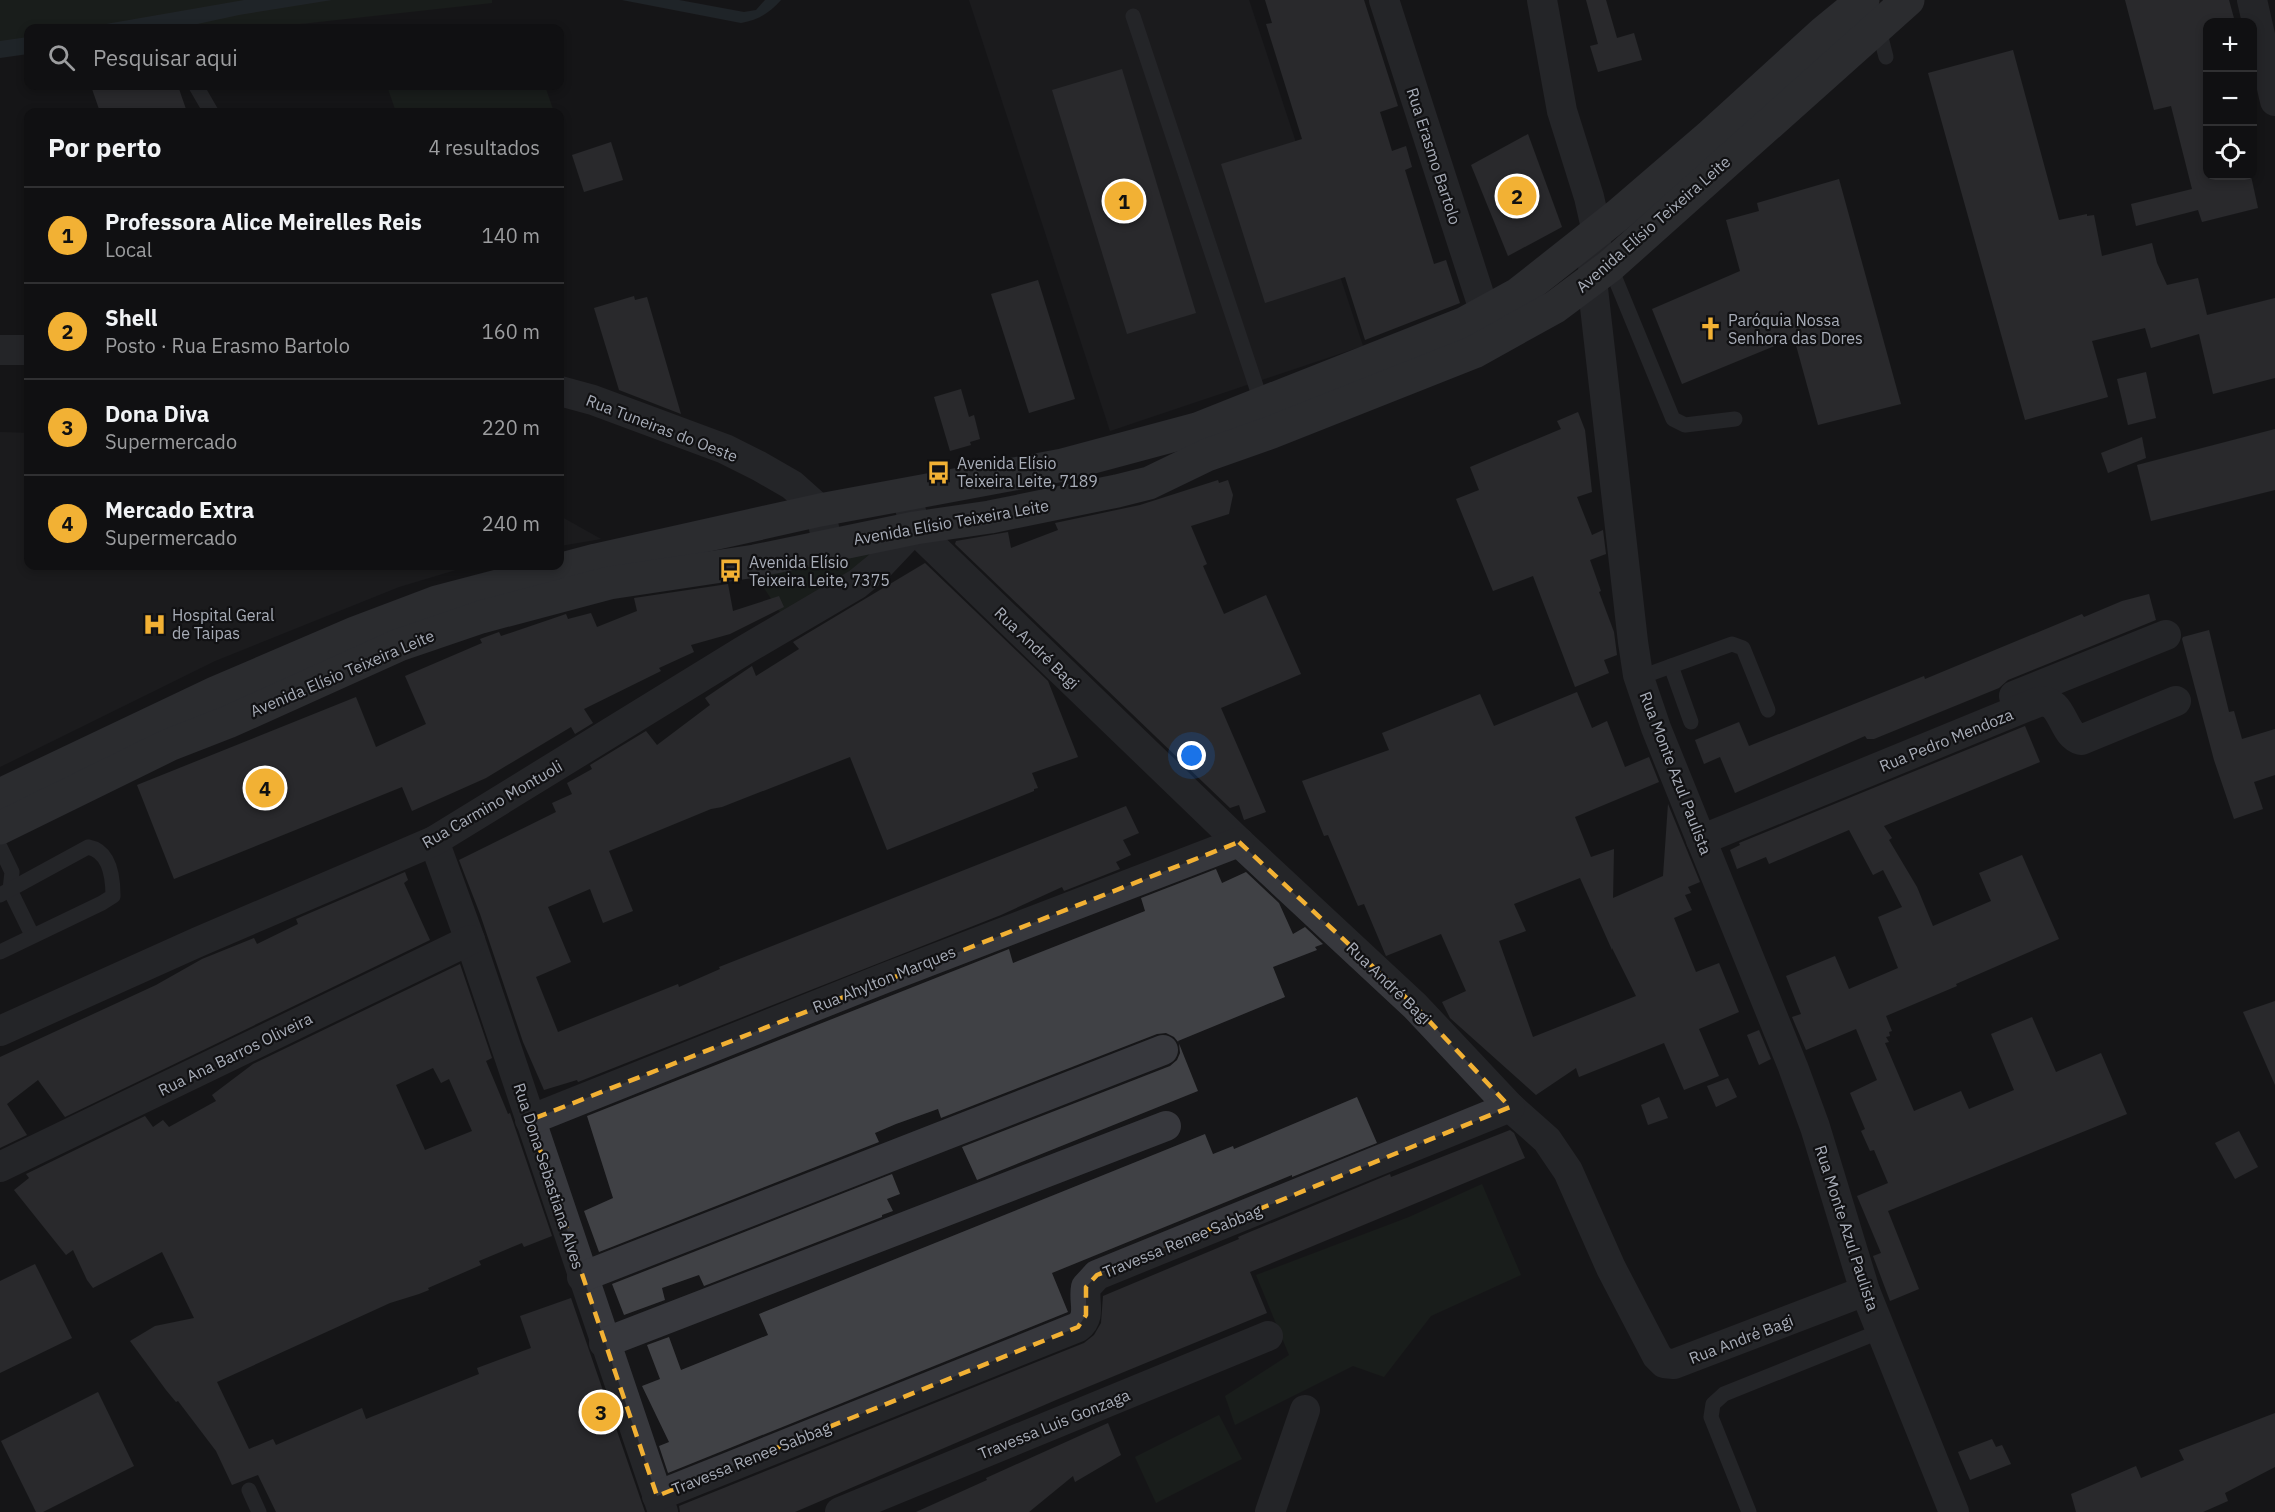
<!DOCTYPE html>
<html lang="pt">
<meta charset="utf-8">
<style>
body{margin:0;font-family:"IBM Plex Sans",sans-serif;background:#19191b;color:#f1f3f6}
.controls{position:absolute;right:18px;top:18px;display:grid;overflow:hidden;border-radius:12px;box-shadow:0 3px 9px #0003}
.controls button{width:54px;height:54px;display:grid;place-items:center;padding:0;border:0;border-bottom:2px solid #303032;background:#101012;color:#f1f3f6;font:30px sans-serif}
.you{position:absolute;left:1192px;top:756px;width:21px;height:21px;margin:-15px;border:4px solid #fff;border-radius:50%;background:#1a73e8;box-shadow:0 0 0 9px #1a73e833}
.badge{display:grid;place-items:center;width:39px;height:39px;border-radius:50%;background:#f2b134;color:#111;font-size:20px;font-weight:700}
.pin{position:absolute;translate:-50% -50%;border:3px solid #fff;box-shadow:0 2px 6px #0006}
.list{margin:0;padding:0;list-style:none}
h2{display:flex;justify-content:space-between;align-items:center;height:78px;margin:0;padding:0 24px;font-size:26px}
h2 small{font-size:20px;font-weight:400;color:#9c9d9f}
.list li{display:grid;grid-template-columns:39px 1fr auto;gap:18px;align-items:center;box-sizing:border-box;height:96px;padding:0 24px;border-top:2px solid #303032}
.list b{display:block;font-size:22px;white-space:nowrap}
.list p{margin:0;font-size:20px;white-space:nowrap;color:#9c9d9f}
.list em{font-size:20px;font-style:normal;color:#9c9d9f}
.icon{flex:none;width:33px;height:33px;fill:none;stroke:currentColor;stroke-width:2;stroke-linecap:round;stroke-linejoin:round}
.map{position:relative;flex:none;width:2275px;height:1512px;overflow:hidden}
.search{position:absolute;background:#101012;box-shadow:0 3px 9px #0003;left:24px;top:24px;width:540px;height:66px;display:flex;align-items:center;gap:15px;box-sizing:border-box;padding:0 21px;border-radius:12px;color:#9c9d9f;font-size:22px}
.panel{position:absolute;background:#101012;box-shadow:0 3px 9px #0003;left:24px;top:108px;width:540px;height:462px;border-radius:12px}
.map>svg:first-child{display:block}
.built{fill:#222225}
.green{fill:#1e261f}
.water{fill:#2c353c}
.building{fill:#404145;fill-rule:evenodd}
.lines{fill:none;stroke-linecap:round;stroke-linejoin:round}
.lane{stroke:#37383d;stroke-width:15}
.street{stroke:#37383d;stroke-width:30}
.secondary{stroke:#45474d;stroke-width:33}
.marked{fill:none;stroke:#f2b134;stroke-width:4.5;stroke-dasharray:12 8;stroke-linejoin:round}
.labels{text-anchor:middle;stroke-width:4.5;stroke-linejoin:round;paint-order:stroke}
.street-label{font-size:16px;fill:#a8adb8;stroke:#111113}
.poi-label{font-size:16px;fill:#a8adb8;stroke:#111113;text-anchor:start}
</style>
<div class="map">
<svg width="2275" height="1512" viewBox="0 0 2275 1512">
<rect width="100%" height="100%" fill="#161618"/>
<g class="built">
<polygon points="969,0 1249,0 1363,346 1110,431"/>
<polygon points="0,432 28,433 28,566 469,566 399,587 215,661 0,767"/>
<polygon points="560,516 601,539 560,546"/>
</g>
<g class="green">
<polygon points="0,0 492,0 492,3 264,28 28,28 28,44 0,45"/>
<polygon points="387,86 545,86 554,112 396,112"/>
<polygon points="920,525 789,626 745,559"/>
<polygon points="1482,1184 1521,1275 1431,1316 1384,1377 1353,1366 1235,1425 1225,1396 1289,1355 1256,1275 1409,1217"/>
<polygon points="1219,1415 1242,1459 1156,1503 1135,1457"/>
</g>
<g class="water">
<polygon points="244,0 332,0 239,15 179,28 83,28"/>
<path d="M 622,0 L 679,0 L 744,12 L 756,10 L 765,0 L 781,0 C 769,13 759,20 741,23 Z"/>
<polygon points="28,37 28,54 0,58 0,41"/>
</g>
<g class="building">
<polygon points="1265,0 1364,0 1398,106 1380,112 1392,151 1406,146 1412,167 1405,170 1434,264 1446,260 1460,303 1365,340 1345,277 1265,303 1221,164 1302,139 1266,24 1272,23"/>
<polygon points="1586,0 1606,0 1617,38 1634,33 1642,60 1598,72 1590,46 1598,44"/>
<polygon points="2125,0 2229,0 2235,22 2208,22 2208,176 2251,176 2258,208 2202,222 2198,210 2136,226 2131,204 2192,189 2171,106 2154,110"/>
<polygon points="2013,50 2059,220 2087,214 2087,216 2094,215 2102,256 2152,243 2157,263 2167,285 2198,278 2207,315 2275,298 2275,378 2213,394 2199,334 2151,348 2145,328 2092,341 2108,397 2025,420 1928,73"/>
<polygon points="1122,69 1196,313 1127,334 1052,90"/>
<polygon points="91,86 178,86 187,112 100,112"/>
<polygon points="1528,134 1562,227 1508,256 1471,165"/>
<polygon points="611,142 623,180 584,192 572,155"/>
<polygon points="1839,179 1901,404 1818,425 1794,338 1682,384 1652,309 1740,271 1726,220 1759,211 1757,203"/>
<polygon points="1038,280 1075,399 1029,413 991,294"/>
<polygon points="634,296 635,300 647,297 681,414 619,390 594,308"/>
<polygon points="2146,372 2156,418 2128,425 2117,379"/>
<polygon points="961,389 969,417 974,415 980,439 970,442 971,445 950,451 934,397"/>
<polygon points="1578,412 1585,430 1592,492 1577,497 1592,535 1603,530 1606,554 1590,560 1601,591 1599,592 1614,632 1617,655 1604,660 1609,673 1575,687 1533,576 1493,591 1456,499 1479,490 1470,467 1561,429 1557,421"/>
<polygon points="2275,429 2275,490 2151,521 2137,465"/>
<polygon points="2142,437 2146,458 2108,473 2101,453"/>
<polygon points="1218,480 1219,483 1228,480 1233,495 1229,514 1191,526 1207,564 1203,566 1224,614 1266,595 1301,674 1221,708 1266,812 1244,820 1239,805 1230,808 955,544 956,541 1008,532 1011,548 1058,530 1055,523 1140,505"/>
<polygon points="925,563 1048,681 1078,757 1032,773 1038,788 1034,789 1034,791 887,850 850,757 722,807 711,809 609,851 633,911 603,923 590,889 548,907 571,962 536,977 558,1032 678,984 679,987 720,969 719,967 1126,806 1139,833 1123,840 1131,855 1116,862 1120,869 1064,891 1062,887 1001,915 578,1082 577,1080 544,1090 523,1042 480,914 459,860 556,812 552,803 572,794 567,783 592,769 590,765 646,731 657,745 710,705 705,698 752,666 756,676 799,649 793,642"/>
<polygon points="728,584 733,611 779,596 784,607 730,634 691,645 694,652 659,668 661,671 584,709 593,723 575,734 571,727 486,778 412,811 402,787 174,879 137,785 356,697 376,747 426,724 405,676 482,643 480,639 499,632 501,636 566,614 568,619 591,613 597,627 637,611 634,598"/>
<polygon points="2149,594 2156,620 2008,680 1999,688 1874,739 1867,739 1865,736 1735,793 1720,757 1704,764 1695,740 1739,722 1749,746 1924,676 1925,679 2082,614 2084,617 2122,601"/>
<polygon points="2209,630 2229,712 2234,711 2242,739 2275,729 2275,775 2254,782 2263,809 2234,819 2214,760 2182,639 2183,637"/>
<path d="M 1577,692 L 1592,728 L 1607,721 L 1625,767 L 1649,757 L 1659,782 L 1575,817 L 1591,857 L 1614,849 L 1613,898 L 1663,876 L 1668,804 L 1700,882 L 1688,887 L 1691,893 L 1685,895 L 1692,910 L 1674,918 L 1696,972 L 1719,963 L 1739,1012 L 1699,1029 L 1719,1076 L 1684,1090 L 1664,1043 L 1579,1077 L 1576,1068 L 1536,1095 L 1450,1018 L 1442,1002 L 1466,991 L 1441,934 L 1386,956 L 1364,904 L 1358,906 L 1328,835 L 1324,836 L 1302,781 L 1389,750 L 1382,733 L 1480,694 L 1494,726 ZM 1580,878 L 1612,950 L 1612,948 L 1636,996 L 1533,1037 L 1499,941 L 1526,931 L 1514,904 Z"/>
<polygon points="2025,726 2040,762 1884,826 1892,838 1889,840 1917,887 1933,926 1991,901 1979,873 2022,855 2059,939 1956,984 1957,986 1886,1016 1892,1031 1889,1032 1890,1036 1886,1037 1889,1042 1885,1043 1914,1111 1961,1091 1969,1109 2014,1090 1991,1034 2032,1017 2056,1072 2101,1053 2127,1114 1888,1211 1919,1289 1890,1301 1873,1256 1881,1253 1857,1196 1888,1183 1874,1150 1870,1151 1861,1131 1865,1129 1850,1093 1877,1080 1856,1029 1806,1050 1792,1017 1801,1014 1786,976 1835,956 1849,989 1898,968 1878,917 1902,907 1883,870 1873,875 1849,830 1769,864 1766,857 1737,869 1730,850 1740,845 1739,843"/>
<polygon points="1216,869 1222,883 1246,872 1279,903 1293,934 1305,927 1323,944 1315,947 1317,950 1273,967 1285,997 1178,1041 1198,1091 977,1180 962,1147 1170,1066 1177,1060 1180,1053 1179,1043 1174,1037 1166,1033 1157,1034 941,1118 938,1109 896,1124 875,1133 879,1142 599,1252 584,1211 613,1198 587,1116 1009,949 1013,963 1145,911 1141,898"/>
<polygon points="405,872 408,880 404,883 430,940 65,1117 38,1080 7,1104 27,1135 0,1148 0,1057 156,985 202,959 254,938 257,944 298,924 296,919"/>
<path d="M 460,964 L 492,1058 L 486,1061 L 508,1114 L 510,1113 L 552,1236 L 524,1247 L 522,1243 L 479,1261 L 481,1265 L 428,1288 L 429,1290 L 419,1294 L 390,1303 L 217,1382 L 249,1449 L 273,1439 L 276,1445 L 362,1408 L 366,1419 L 479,1374 L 477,1368 L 531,1348 L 520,1316 L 571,1298 L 645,1512 L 276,1512 L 258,1475 L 232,1485 L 216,1451 L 178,1401 L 176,1402 L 166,1390 L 130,1341 L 155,1326 L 194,1318 L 162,1252 L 93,1288 L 87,1280 L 73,1250 L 66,1255 L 14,1190 L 29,1178 L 26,1174 L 145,1116 L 153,1127 L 163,1120 L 169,1127 L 216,1101 L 212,1095 L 253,1064 ZM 433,1068 L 441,1083 L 449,1079 L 472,1131 L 425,1150 L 396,1085 Z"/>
<polygon points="2275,1001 2275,1085 2243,1012"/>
<polygon points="1759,1030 1771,1059 1759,1065 1747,1035"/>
<polygon points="1728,1078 1737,1097 1716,1107 1707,1086"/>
<polygon points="1357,1097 1377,1143 1292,1177 1292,1175 1052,1273 1068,1312 668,1473 659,1446 669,1442 642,1386 660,1379 647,1345 669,1337 681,1370 768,1335 759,1314 1205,1134 1213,1154 1233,1146 1234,1149"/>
<polygon points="1659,1097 1668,1118 1648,1125 1641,1105"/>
<polygon points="1510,1130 1514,1133 1525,1158 1250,1272 1267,1313 1056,1400 795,1512 680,1512 679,1506 1084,1343 1094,1335 1101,1323 1103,1296 1239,1239 1238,1237 1245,1234 1390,1174 1391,1177"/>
<polygon points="2239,1131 2258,1167 2235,1179 2215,1143"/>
<polygon points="892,1174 900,1194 887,1199 893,1211 882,1215 882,1217 704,1286 699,1275 662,1288 665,1300 624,1315 612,1284"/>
<polygon points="35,1264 72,1338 0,1373 0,1281"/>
<polygon points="98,1392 134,1466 43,1512 36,1512 1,1441"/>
<polygon points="2275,1413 2275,1467 2225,1493 2228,1501 2203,1512 2076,1512 2071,1494 2136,1466 2141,1478 2184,1460 2179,1450"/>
<polygon points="1108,1423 1121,1455 1075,1482 1073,1476 1029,1512 916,1512 987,1480 986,1478"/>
<polygon points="1992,1439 1996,1447 2002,1445 2011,1464 1970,1480 1958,1452"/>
</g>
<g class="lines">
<g class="lane">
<polyline points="1133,16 1262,404"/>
<polyline points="1878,26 1886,57"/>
<polyline points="196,86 211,112"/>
<polyline points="1610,266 1673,419 1685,425 1735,419"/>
<polyline points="1671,666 1691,722"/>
<polyline points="1638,675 1652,673 1732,644 1743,648 1768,710"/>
<polyline points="0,847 12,872 10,890 32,935"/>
<path d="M 0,895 L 88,847 C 110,851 113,877 113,896 L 102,903 L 0,952"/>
<polyline points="249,1490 259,1512"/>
<polyline points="1749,1512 1711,1417 1713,1404 1724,1394 1881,1331"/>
</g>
<g class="street">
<polyline points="1384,0 1485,313 1493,334"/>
<polyline points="1542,0 1562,111 1589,197 1597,232 1592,280 1633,642 1638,675 1656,728 1793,1067 1815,1127 1865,1291 1954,1512"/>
<polyline points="2252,0 2275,101"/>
<polyline points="0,350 28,350"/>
<polyline points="560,391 593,400 725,449 759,466 792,485 820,510 828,546"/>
<polyline points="907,495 915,528 928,542 1239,842 1415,1006 1510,1107 1547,1140 1568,1171 1611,1268 1657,1356 1664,1363 1674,1364 1865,1291"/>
<polyline points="2014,696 2166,635"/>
<path d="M 1701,840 L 2038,702 C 2064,697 2061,735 2081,740 L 2176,701"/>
<polyline points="434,841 470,940 663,1512"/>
<polyline points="0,1031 198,942 434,841 743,651 857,584 879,566 915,528"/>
<polyline points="530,1120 885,978 1239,842"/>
<polyline points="0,1167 470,940"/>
<polyline points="582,1277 1163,1050"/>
<polyline points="604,1343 1166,1126"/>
<path d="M 657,1496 L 1078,1327 C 1092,1316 1083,1302 1086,1287 L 1097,1275 L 1510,1107"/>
<polyline points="840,1512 1268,1336"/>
<polyline points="1270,1512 1305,1410"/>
</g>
<g class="secondary">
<polyline points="0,795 215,693 355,633 437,602 596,560 820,510 1063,465 1197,429 1465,323 1518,294 1618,215 1711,135 1824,32 1863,0"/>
<polyline points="0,828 169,745 228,722 399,645 481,617 609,583 755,561 915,528 990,517 1117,491 1149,483 1207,455 1272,432 1474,352 1555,307 1610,266 1908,0"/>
</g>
</g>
<path d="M0 0H2275V1512H0ZM 1239,842 L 1415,1006 L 1510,1107 L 1097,1275 L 1086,1287 L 1086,1315 L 1078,1327 L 657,1496 L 530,1120 Z" fill="#161618" fill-opacity=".55" fill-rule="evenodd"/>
<path class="marked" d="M 1239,842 L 1415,1006 L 1510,1107 L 1097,1275 L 1086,1287 L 1086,1315 L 1078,1327 L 657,1496 L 530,1120 Z"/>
<defs>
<symbol id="church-bare" viewBox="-9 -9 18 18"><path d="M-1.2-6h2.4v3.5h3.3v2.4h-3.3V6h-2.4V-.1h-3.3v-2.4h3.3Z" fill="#f2b134" stroke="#111113" stroke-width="2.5" paint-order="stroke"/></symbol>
<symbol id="bus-bare" viewBox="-9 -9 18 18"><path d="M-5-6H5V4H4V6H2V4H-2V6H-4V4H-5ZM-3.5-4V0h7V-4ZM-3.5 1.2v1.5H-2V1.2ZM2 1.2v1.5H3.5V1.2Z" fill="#f2b134" stroke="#111113" stroke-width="2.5" paint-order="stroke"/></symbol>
<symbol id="hospital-bare" viewBox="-9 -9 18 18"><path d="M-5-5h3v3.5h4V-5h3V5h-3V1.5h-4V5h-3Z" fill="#f2b134" stroke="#111113" stroke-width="2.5" paint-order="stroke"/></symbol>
</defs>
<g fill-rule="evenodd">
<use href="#church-bare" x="1694" y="312" width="33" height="33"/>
<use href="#bus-bare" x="922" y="456" width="33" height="33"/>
<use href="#bus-bare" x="714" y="554" width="33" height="33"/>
<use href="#hospital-bare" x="138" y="608" width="33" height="33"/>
</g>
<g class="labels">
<g class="street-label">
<text transform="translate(1434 156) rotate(72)" y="6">Rua Erasmo Bartolo</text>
<text transform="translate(1653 224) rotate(-41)" y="6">Avenida Elísio Teixeira Leite</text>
<text transform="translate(662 428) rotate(21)" y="6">Rua Tuneiras do Oeste</text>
<text transform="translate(951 522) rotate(-10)" y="6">Avenida Elísio Teixeira Leite</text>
<text transform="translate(1037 648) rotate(44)" y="6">Rua André Bagi</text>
<text transform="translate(342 673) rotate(-23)" y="6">Avenida Elísio Teixeira Leite</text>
<text transform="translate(1946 740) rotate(-22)" y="6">Rua Pedro Mendoza</text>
<text transform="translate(1676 773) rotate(69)" y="6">Rua Monte Azul Paulista</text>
<text transform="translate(492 804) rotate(-30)" y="6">Rua Carmino Montuoli</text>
<text transform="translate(884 979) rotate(-22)" y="6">Rua Ahylton Marques</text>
<text transform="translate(1389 983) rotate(44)" y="6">Rua André Bagi</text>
<text transform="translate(235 1054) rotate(-26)" y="6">Rua Ana Barros Oliveira</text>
<text transform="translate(549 1176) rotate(72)" y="6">Rua Dona Sebastiana Alves</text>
<text transform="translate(1847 1228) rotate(72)" y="6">Rua Monte Azul Paulista</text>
<text transform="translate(1182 1241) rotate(-22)" y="6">Travessa Renee Sabbag</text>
<text transform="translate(1741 1339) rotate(-21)" y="6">Rua André Bagi</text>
<text transform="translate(1054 1424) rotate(-22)" y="6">Travessa Luis Gonzaga</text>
<text transform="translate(751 1458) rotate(-22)" y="6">Travessa Renee Sabbag</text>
</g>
<g class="poi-label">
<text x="1728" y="326">Paróquia Nossa<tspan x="1728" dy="18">Senhora das Dores</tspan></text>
<text x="957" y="469">Avenida Elísio<tspan x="957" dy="18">Teixeira Leite, 7189</tspan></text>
<text x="749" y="568">Avenida Elísio<tspan x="749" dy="18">Teixeira Leite, 7375</tspan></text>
<text x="172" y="621">Hospital Geral<tspan x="172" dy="18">de Taipas</tspan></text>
</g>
</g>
</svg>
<div class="controls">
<button>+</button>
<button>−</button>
<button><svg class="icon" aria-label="locate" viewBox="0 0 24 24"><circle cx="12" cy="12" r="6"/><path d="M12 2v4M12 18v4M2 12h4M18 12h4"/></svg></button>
</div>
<div class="you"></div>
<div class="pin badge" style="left:1124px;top:201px">1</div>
<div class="pin badge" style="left:1517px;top:196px">2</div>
<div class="pin badge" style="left:601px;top:1412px">3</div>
<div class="pin badge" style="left:265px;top:788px">4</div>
<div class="search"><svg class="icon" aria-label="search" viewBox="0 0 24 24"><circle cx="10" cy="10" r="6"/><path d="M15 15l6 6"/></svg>Pesquisar aqui</div>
<section class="panel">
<h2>Por perto<small>4 resultados</small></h2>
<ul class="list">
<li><span class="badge">1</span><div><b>Professora Alice Meirelles Reis</b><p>Local</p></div><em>140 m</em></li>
<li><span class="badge">2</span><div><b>Shell</b><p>Posto · Rua Erasmo Bartolo</p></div><em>160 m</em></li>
<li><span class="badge">3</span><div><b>Dona Diva</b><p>Supermercado</p></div><em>220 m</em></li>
<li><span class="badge">4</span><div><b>Mercado Extra</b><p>Supermercado</p></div><em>240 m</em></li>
</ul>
</section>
</div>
